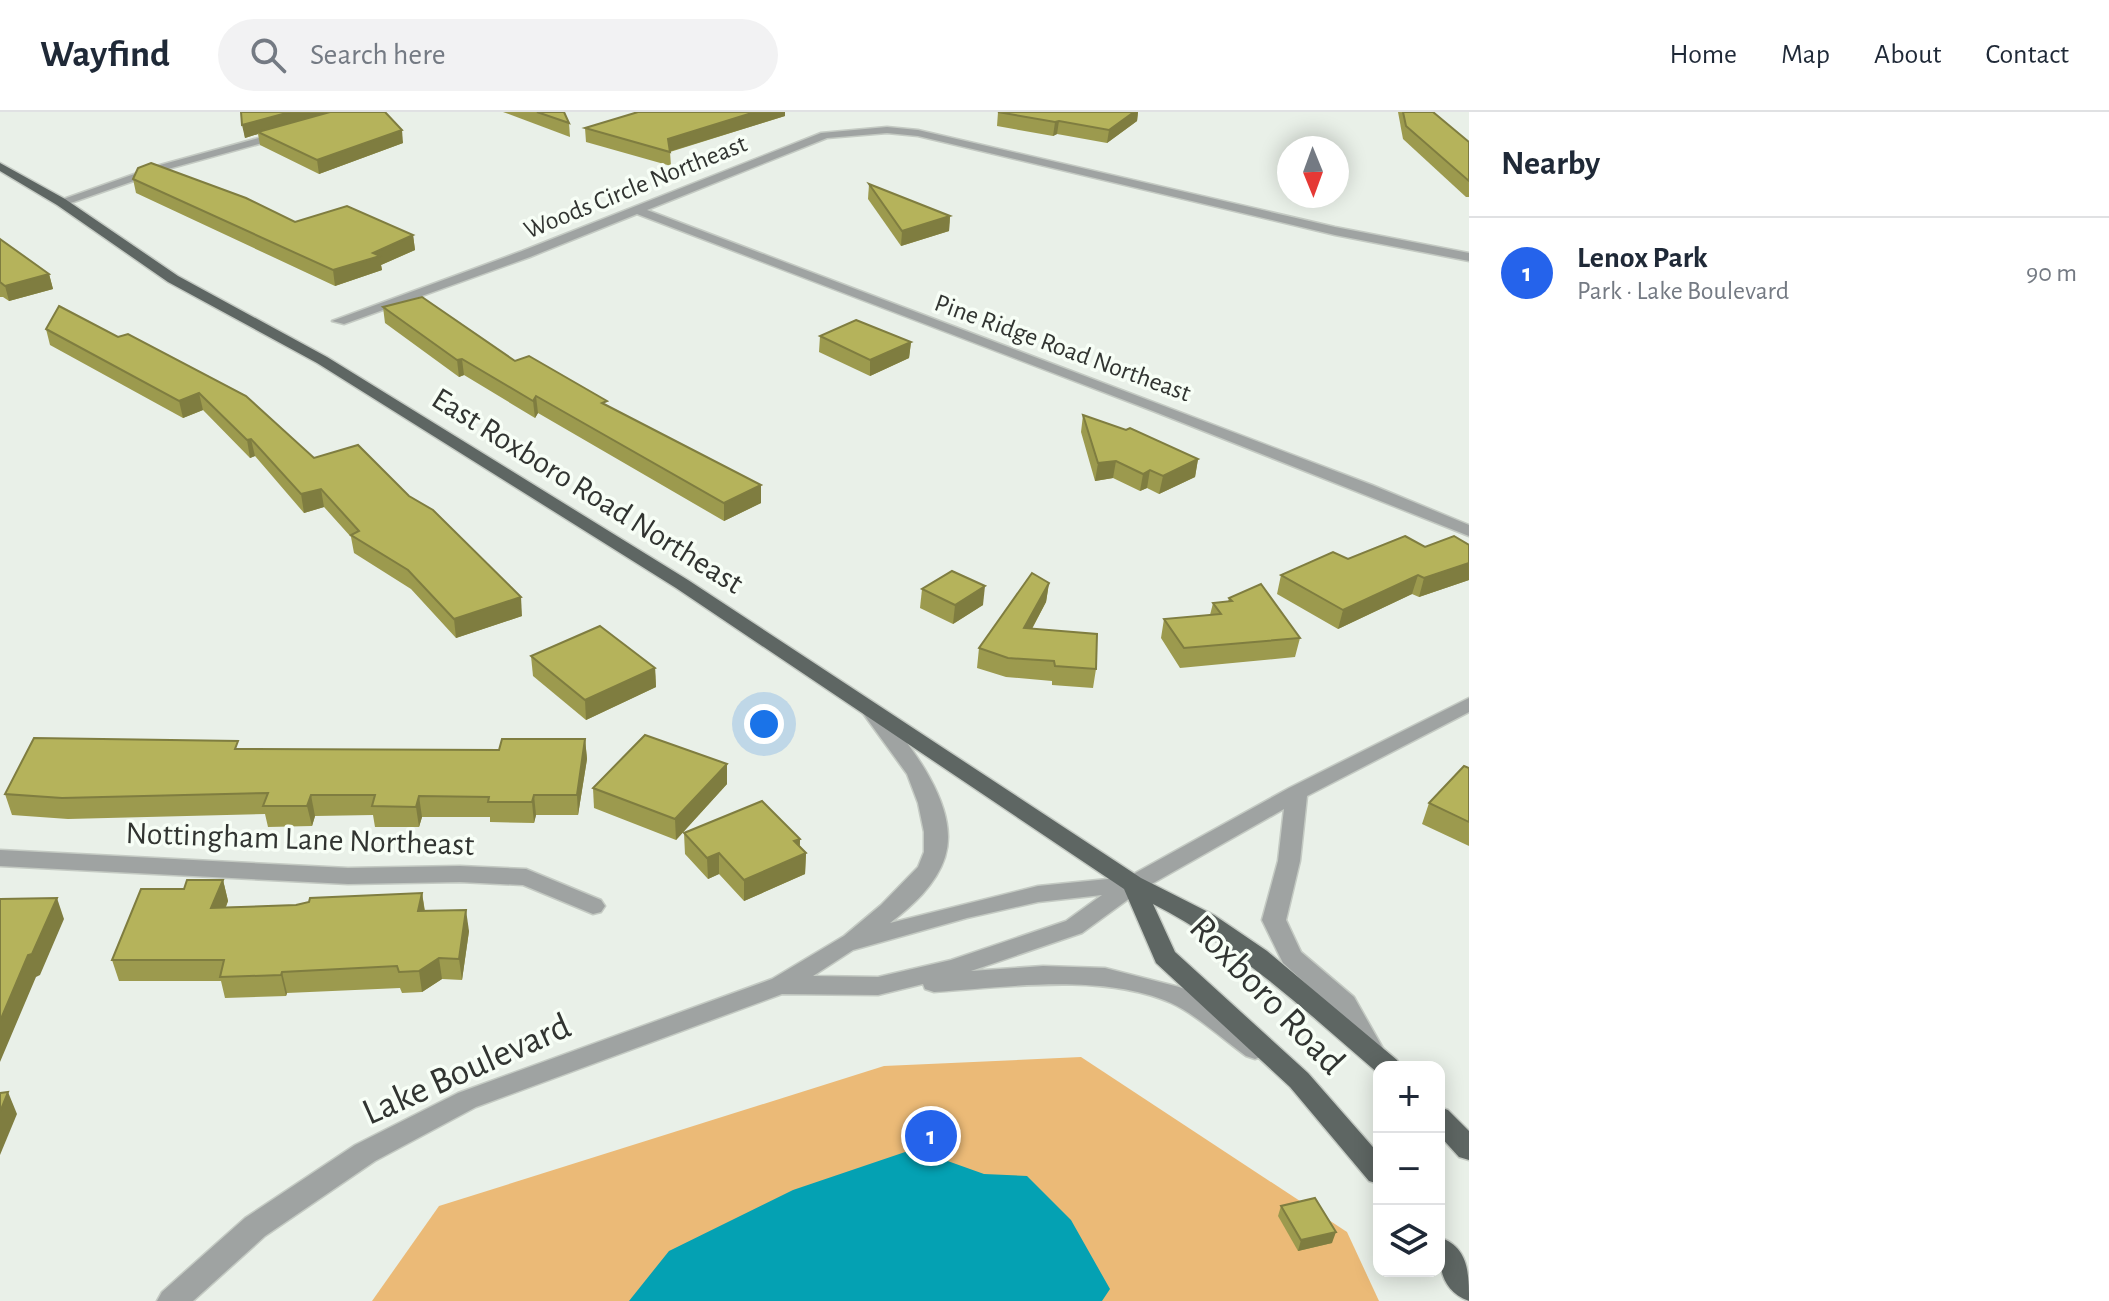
<!DOCTYPE html>
<meta charset="utf-8">
<style>
body{margin:0;font-family:"Alegreya Sans",sans-serif;background:#f2f2f3;color:#1f2937}
.controls{position:absolute;right:24px;bottom:24px;display:grid;overflow:hidden;border-radius:16px;box-shadow:0 4px 20px #0003}
.controls button{width:72px;height:72px;display:grid;place-items:center;padding:0;border:0;border-bottom:2px solid #e0e1e3;background:#fff;color:#1f2937;font:40px sans-serif}
.compass{position:absolute;left:1277px;top:24px;width:72px;height:72px;border-radius:50%;background:#fff;box-shadow:0 4px 20px #0003;rotate:179deg}
.you{position:absolute;left:764px;top:612px;width:28px;height:28px;margin:-20px;border:6px solid #fff;border-radius:50%;background:#1a73e8;box-shadow:0 0 0 12px #1a73e833}
.badge{display:grid;place-items:center;width:52px;height:52px;border-radius:50%;background:#2563eb;color:#fff;font-size:26px;font-weight:700}
.pin{position:absolute;translate:-50% -50%;border:4px solid #fff;box-shadow:0 2px 8px #0006}
.list{margin:0;padding:0;list-style:none}
h2{display:flex;justify-content:space-between;align-items:center;height:104px;margin:0;padding:0 32px;font-size:34px}
h2 small{font-size:26px;font-weight:400;color:#747a83}
.list li{display:grid;grid-template-columns:52px 1fr auto;gap:24px;align-items:center;box-sizing:border-box;height:112px;padding:0 32px;border-top:2px solid #e0e1e3}
.list b{display:block;font-size:30px;white-space:nowrap}
.list p{margin:0;font-size:26px;white-space:nowrap;color:#747a83}
.list em{font-size:26px;font-style:normal;color:#747a83}
.icon{flex:none;width:44px;height:44px;fill:none;stroke:currentColor;stroke-width:2;stroke-linecap:round;stroke-linejoin:round}
.map{position:relative;flex:none;width:1469px;height:1189px;overflow:hidden}
header{display:flex;align-items:center;gap:48px;box-sizing:border-box;height:112px;padding:0 40px;background:#fff;border-bottom:2px solid #e0e1e3}
header strong{font-size:38px}
nav{display:flex;gap:44px;margin-inline-start:auto;font-size:28px}
.search{width:560px;height:72px;background:#f2f2f3;display:flex;align-items:center;gap:20px;box-sizing:border-box;padding:0 28px;border-radius:44px;color:#747a83;font-size:30px}
main{display:flex}
aside{flex:1;background:#fff}
.map>svg:first-child{display:block}
.green{fill:#ebba77}
.water{fill:#04a1b3}
.lines{fill:none;stroke-linecap:round;stroke-linejoin:round}
.minor-casing{stroke:#c4cac3;stroke-width:3}
.major-casing{stroke:#c4cac3;stroke-width:3}
.minor{fill:#9fa3a2;fill-rule:evenodd}
.major{fill:#5e6663;fill-rule:evenodd}
.wall{fill:#9c9a4e}
.shaded-wall{fill:#7f7d40}
.building{fill:#b5b35b;stroke:#7f7d40;stroke-width:2}
.labels{text-anchor:middle;stroke-width:7;stroke-linejoin:round;paint-order:stroke}
.far-street-label{font-size:26px;fill:#313431;stroke:#f7fef6}
.street-label{font-size:32px;fill:#313431;stroke:#f7fef6}
.near-street-label{font-size:38px;fill:#313431;stroke:#f7fef6}
</style>
<header>
<strong>Wayfind</strong>
<div class="search"><svg class="icon" aria-label="search" viewBox="0 0 24 24"><circle cx="10" cy="10" r="6"/><path d="M15 15l6 6"/></svg>Search here</div>
<nav><a>Home</a><a>Map</a><a>About</a><a>Contact</a></nav>
</header>
<main>
<div class="map">
<svg width="1469" height="1189" viewBox="0 0 1469 1189">
<rect width="100%" height="100%" fill="#e9f0e8"/>
<polygon class="green" points="1081,945 1347,1120 1379,1189 372,1189 439,1094 884,954"/>
<polygon class="water" points="914,1037 984,1062 1027,1064 1071,1108 1110,1177 1102,1189 629,1189 669,1139 793,1078"/>
<g class="lines">
<defs>
<g id="minor">
<polygon points="887,15 918,18 1335,115 1469,141 1469,149 1335,123 918,24 887,21 827,26 647,98 1372,373 1469,413 1469,424 1153,299 637,102 530,145 344,212 332,209 522,139 821,21"/>
<polygon points="284,19 289,22 288,24 168,57 65,93 55,90 160,53"/>
<path d="M 1469,586 L 1469,600 L 1307,684 L 1300,749 L 1286,808 L 1301,840 L 1354,885 L 1384,938 L 1380,945 L 1371,948 L 1362,945 L 1336,899 L 1283,851 L 1262,808 L 1278,749 L 1284,697 L 1141,778 L 1082,821 L 971,859 L 1043,854 L 1105,856 L 1179,875 L 1188,878 L 1264,930 L 1268,937 L 1264,944 L 1255,947 L 1246,944 C 1224,928 1195,902 1171,891 C 1103,861 1006,875 934,880 L 925,877 L 923,872 L 878,883 L 782,882 L 476,995 L 375,1049 L 265,1124 L 193,1189 L 157,1189 L 162,1180 L 245,1106 L 355,1033 L 458,981 L 772,867 L 844,824 L 881,793 L 918,755 L 924,740 L 924,720 L 918,691 L 907,662 L 862,600 L 865,596 L 879,596 C 909,631 961,695 945,745 C 936,773 912,794 890,811 L 1038,774 L 1128,765 L 1289,676 ZM 1102,783 L 1066,809 L 951,848 L 878,865 L 813,864 L 853,838 L 967,806 L 1038,790 Z"/>
<polygon points="0,738 348,756 460,754 526,757 601,788 605,794 601,800 593,802 523,773 460,770 348,772 0,754"/>
</g>
<g id="major">
<path d="M 0,51 L 65,87 L 178,164 L 327,245 L 688,468 L 1141,766 L 1214,803 L 1267,839 L 1397,948 L 1401,955 L 1379,955 L 1379,962 C 1307,900 1239,836 1153,792 L 1175,840 L 1308,961 L 1379,1042 L 1379,1072 L 1369,1069 L 1290,975 L 1156,851 L 1124,777 L 676,476 L 317,251 L 168,170 L 57,93 L 0,59 Z"/>
<polygon points="1439,995 1448,998 1469,1019 1469,1048 1459,1045 1439,1023"/>
<path d="M 1439,1125 C 1469,1135 1469,1162 1469,1189 C 1439,1178 1439,1152 1439,1125 Z"/>
</g>
</defs>
<use href="#minor" class="minor-casing"/>
<use href="#major" class="major-casing"/>
<use href="#minor" class="minor"/>
<use href="#major" class="major"/>
</g>
<g class="wall">
<polygon points="241,0 403,31 319,62 260,33 258,22 245,26"/>
<polygon points="503,0 564,0 569,11 570,25"/>
<polygon points="638,0 785,0 785,4 670,40 671,54 586,30 585,16"/>
<polygon points="998,0 1138,0 1137,9 1107,31 1057,22 1053,24 997,14"/>
<polygon points="1398,0 1433,0 1469,30 1469,85 1466,85 1403,27"/>
<polygon points="133,67 295,110 413,123 415,138 381,153 382,158 335,174 136,81"/>
<polygon points="869,72 950,104 949,119 901,134 868,87"/>
<polygon points="0,127 49,162 53,177 9,189 3,185 0,185"/>
<polygon points="59,194 314,346 522,504 456,526 411,477 354,441 351,425 324,395 304,401 255,344 250,346 203,298 183,306 50,233 46,217"/>
<polygon points="383,195 515,249 607,294 761,391 724,409 538,301 535,306 464,263 459,265 385,211"/>
<polygon points="820,224 911,230 909,246 870,264 819,240"/>
<polygon points="1083,303 1198,347 1195,365 1159,382 1147,376 1140,379 1113,366 1095,369 1081,320"/>
<polygon points="1469,433 1469,468 1419,485 1412,482 1338,517 1277,482 1281,463 1348,447 1425,435"/>
<polygon points="1049,471 1046,490 1032,517 1096,557 1093,576 1052,573 1052,569 1006,565 977,556 979,536"/>
<polygon points="922,477 983,493 953,512 920,496"/>
<polygon points="1229,486 1300,526 1295,545 1180,556 1161,526 1164,507 1210,503 1213,491 1228,490"/>
<polygon points="531,544 655,556 656,575 586,608 533,564"/>
<polygon points="585,627 587,647 578,703 536,703 534,711 490,710 490,705 422,705 419,715 375,715 373,703 315,704 312,714 268,715 265,702 68,707 12,703 5,682 240,637 499,638"/>
<polygon points="727,652 727,672 676,728 594,696 593,676"/>
<polygon points="1469,656 1469,734 1422,712 1429,691"/>
<polygon points="684,721 800,727 800,734 806,741 805,762 744,789 719,762 708,767 685,742"/>
<polygon points="223,768 228,789 226,795 296,793 422,781 425,799 469,819 462,868 442,867 422,880 402,881 400,876 287,881 286,884 225,886 221,869 119,869 112,848 184,777"/>
<polygon points="1281,1094 1332,1131 1298,1139 1278,1104"/>
</g>
<g class="shaded-wall">
<polygon points="290,0 337,0 258,20 258,22 245,26 242,13"/>
<polygon points="755,0 785,0 785,4 668,40 668,27"/>
<polygon points="1134,0 1138,0 1137,9 1107,31 1109,18"/>
<polygon points="1059,9 1057,22 1053,24 1055,10"/>
<polygon points="402,18 403,31 319,62 317,48"/>
<polygon points="950,104 949,119 901,134 902,119"/>
<polygon points="413,123 415,138 381,153 382,158 335,174 333,158"/>
<polygon points="49,162 53,177 9,189 5,174"/>
<polygon points="911,230 909,246 870,264 870,248"/>
<polygon points="462,247 464,263 459,265 457,248"/>
<polygon points="199,281 203,298 183,306 179,289"/>
<polygon points="536,284 538,301 535,306 533,289"/>
<polygon points="251,327 255,344 250,346 247,328"/>
<polygon points="1198,347 1195,365 1159,382 1163,364"/>
<polygon points="1116,349 1113,366 1095,369 1098,351"/>
<polygon points="1150,358 1147,376 1140,379 1143,362"/>
<polygon points="761,373 761,391 724,409 724,391"/>
<polygon points="321,377 324,395 304,401 301,382"/>
<polygon points="1469,451 1469,468 1419,485 1424,466"/>
<polygon points="1418,463 1412,482 1338,517 1343,498"/>
<polygon points="1049,471 1046,490 1022,535 1024,516"/>
<polygon points="985,474 983,493 953,512 955,493"/>
<polygon points="521,485 522,504 456,526 454,507"/>
<polygon points="655,556 656,575 586,608 585,588"/>
<polygon points="585,627 587,647 578,703 577,683"/>
<polygon points="727,652 727,672 676,728 675,707"/>
<polygon points="311,683 315,704 312,714 307,694"/>
<polygon points="534,683 536,703 534,711 532,690"/>
<polygon points="419,684 422,705 419,715 416,695"/>
<polygon points="800,727 799,744 806,741 805,762 744,789 744,768 794,729"/>
<polygon points="719,741 719,762 708,767 707,746"/>
<polygon points="223,768 228,789 217,816 211,796"/>
<polygon points="422,781 425,802 418,799"/>
<polygon points="57,786 64,807 40,863 36,865 0,950 0,909 28,843"/>
<polygon points="466,798 469,819 462,868 459,847"/>
<polygon points="439,846 442,867 422,880 419,859"/>
<polygon points="282,860 287,881 286,884 281,863"/>
<polygon points="8,980 17,1002 0,1043 0,1000"/>
<polygon points="1336,1120 1332,1131 1298,1139 1301,1128"/>
</g>
<g class="building">
<polygon points="241,0 290,0 242,13"/>
<polygon points="330,0 385,0 402,18 317,48 258,20"/>
<polygon points="537,0 564,0 569,11"/>
<polygon points="638,0 755,0 668,27 670,40 585,16"/>
<polygon points="998,0 1134,0 1109,18 1059,9 1055,10"/>
<polygon points="1403,0 1433,0 1469,30 1469,69 1406,14"/>
<polygon points="151,51 246,86 295,110 347,94 413,123 373,141 380,144 333,158 133,67 138,56"/>
<polygon points="869,72 950,104 902,119"/>
<polygon points="0,127 49,162 5,174 0,170"/>
<polygon points="422,185 515,249 529,244 607,289 602,291 761,373 724,391 536,284 533,289 462,247 457,248 383,195"/>
<polygon points="59,194 118,225 128,222 246,284 314,346 358,333 409,384 433,398 521,485 454,507 408,458 351,423 359,419 321,377 301,382 251,327 247,328 199,281 179,289 46,217"/>
<polygon points="856,208 911,230 870,248 820,224"/>
<polygon points="1083,303 1126,318 1130,316 1198,347 1163,364 1150,358 1143,362 1116,349 1098,351"/>
<polygon points="1405,424 1425,435 1454,424 1469,433 1469,451 1424,466 1418,463 1343,498 1281,463 1333,440 1348,447"/>
<polygon points="952,459 985,474 955,493 922,477"/>
<polygon points="1032,461 1049,471 1024,516 1097,522 1096,557 1055,554 1054,549 1008,546 979,536"/>
<polygon points="1261,472 1300,526 1184,536 1164,507 1221,502 1213,491 1232,489 1229,486"/>
<polygon points="600,514 655,556 585,588 531,544"/>
<polygon points="645,623 727,652 675,707 593,676"/>
<polygon points="34,626 238,629 235,637 499,638 502,627 585,627 577,683 534,683 532,690 488,690 489,685 419,684 416,695 372,694 375,683 311,683 307,694 263,694 268,681 62,686 5,682"/>
<polygon points="1464,654 1469,656 1469,710 1429,691"/>
<polygon points="762,689 800,727 794,729 806,741 744,768 719,741 707,746 684,721"/>
<polygon points="187,768 223,768 211,796 296,793 309,790 310,786 422,781 418,799 466,798 459,847 439,846 419,859 399,860 397,854 282,860 281,863 220,865 224,848 112,848 141,777 184,777"/>
<polygon points="57,786 32,842 28,843 0,909 0,787"/>
<polygon points="8,980 0,1000 0,981"/>
<polygon points="1315,1086 1336,1120 1301,1128 1281,1094"/>
</g>
<g class="labels">
<g class="far-street-label">
<text transform="translate(635 74) rotate(-22)" y="9">Woods Circle Northeast</text>
<text transform="translate(1063 235) rotate(20)" y="9">Pine Ridge Road Northeast</text>
</g>
<g class="street-label">
<text transform="translate(588 378) rotate(32)" y="11">East Roxboro Road Northeast</text>
<text transform="translate(300 726) rotate(2)" y="11">Nottingham Lane Northeast</text>
</g>
<g class="near-street-label">
<text transform="translate(1268 882) rotate(46)" y="13">Roxboro Road</text>
<text transform="translate(466 956) rotate(-24)" y="13">Lake Boulevard</text>
</g>
</g>
</svg>
<div class="controls">
<button>+</button>
<button>−</button>
<button><svg class="icon" aria-label="layers" viewBox="0 0 24 24"><path d="M12 4l9 5-9 5-9-5zM3 14l9 5 9-5"/></svg></button>
</div>
<svg class="compass" viewBox="-18 -18 36 36"><path d="M0-13l5 13h-10z" fill="#e53935"/><path d="M0 13l5-13h-10z" fill="#747a83"/></svg>
<div class="you"></div>
<div class="pin badge" style="left:931px;top:1024px">1</div>
</div>
<aside>
<h2>Nearby<small></small></h2>
<ul class="list">
<li><span class="badge">1</span><div><b>Lenox Park</b><p>Park · Lake Boulevard</p></div><em>90 m</em></li>
</ul>
</aside>
</main>
